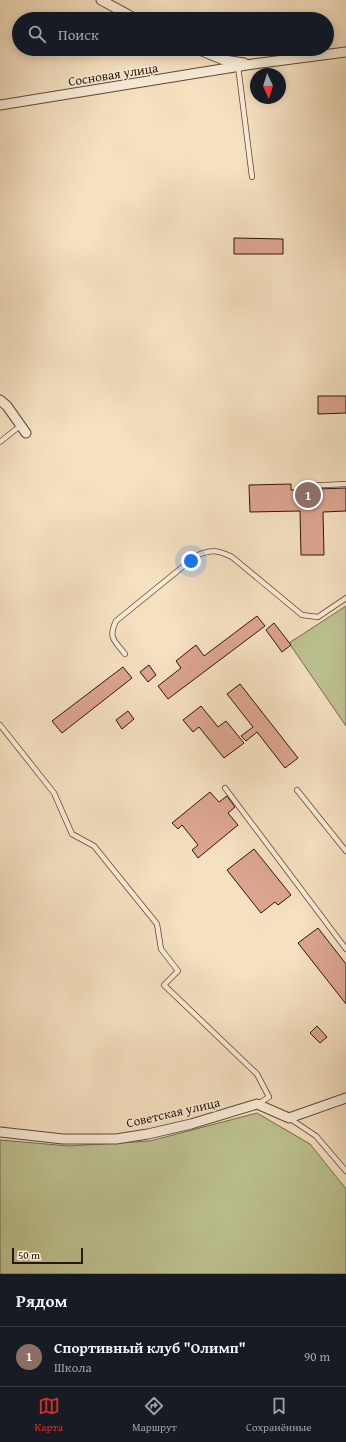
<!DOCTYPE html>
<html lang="ru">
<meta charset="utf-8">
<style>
body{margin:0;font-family:"Gentium Book Plus",serif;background:#242831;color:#f1f3f6}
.compass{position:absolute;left:250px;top:68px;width:36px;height:36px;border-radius:50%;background:#171b24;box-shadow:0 2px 10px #0003;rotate:176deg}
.scale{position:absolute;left:12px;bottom:10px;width:71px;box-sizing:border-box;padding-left:4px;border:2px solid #2d1508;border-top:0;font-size:11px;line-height:14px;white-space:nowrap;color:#2d1508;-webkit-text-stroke:3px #f8ebd6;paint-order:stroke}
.you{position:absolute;left:191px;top:561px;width:14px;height:14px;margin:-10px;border:3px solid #fff;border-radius:50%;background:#1a73e8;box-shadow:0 0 0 6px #1a73e833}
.badge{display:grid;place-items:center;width:26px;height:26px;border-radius:50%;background:#d93025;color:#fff;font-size:13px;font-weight:700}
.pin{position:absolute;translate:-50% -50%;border:2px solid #fff;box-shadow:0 1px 4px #0006}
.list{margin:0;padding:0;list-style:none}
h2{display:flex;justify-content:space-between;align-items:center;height:52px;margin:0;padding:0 16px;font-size:17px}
h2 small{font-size:13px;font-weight:400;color:#9ea1a6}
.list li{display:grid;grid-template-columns:26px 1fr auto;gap:12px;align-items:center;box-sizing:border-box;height:60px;padding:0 16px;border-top:1px solid #363941}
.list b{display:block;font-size:15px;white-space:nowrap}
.list p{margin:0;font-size:13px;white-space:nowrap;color:#9ea1a6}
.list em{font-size:13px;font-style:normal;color:#9ea1a6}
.icon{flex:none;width:22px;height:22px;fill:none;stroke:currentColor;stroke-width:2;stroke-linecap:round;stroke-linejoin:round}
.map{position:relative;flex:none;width:346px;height:1274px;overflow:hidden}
.search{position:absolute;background:#171b24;box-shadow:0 2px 10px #0003;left:12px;right:12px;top:12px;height:44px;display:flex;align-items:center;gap:10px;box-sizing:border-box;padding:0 14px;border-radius:22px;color:#9ea1a6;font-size:15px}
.sheet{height:112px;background:#171b24}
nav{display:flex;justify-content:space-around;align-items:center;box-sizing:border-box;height:56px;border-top:1px solid #363941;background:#171b24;font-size:11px;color:#9ea1a6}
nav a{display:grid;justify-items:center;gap:2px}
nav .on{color:#d93025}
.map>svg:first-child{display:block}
.green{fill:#bdc291;stroke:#756c4c}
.building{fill:#dca58f;stroke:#2d1508}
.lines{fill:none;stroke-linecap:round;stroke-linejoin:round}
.service-casing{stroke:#5f4836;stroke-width:6}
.minor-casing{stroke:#5f4836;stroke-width:11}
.service{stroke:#f8ebd6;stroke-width:4.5}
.minor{stroke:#f8ebd6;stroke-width:9}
.labels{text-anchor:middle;stroke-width:3;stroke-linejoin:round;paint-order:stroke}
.street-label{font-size:13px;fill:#2d1508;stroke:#f8ebd6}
</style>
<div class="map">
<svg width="346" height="1274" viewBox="0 0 346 1274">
<rect width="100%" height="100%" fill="#f5e0c0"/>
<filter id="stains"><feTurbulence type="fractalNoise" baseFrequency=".005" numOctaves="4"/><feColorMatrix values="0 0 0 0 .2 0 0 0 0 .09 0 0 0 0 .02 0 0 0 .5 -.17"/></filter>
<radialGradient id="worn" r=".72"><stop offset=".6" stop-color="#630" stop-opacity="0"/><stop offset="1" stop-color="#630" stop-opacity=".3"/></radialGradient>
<g class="green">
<polygon points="346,606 346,726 289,643"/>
<polygon points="257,1113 310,1144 346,1189 346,1274 0,1274 0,1140 69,1146 150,1141"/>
</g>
<g class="building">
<polygon points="234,238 283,239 283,254 234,254"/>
<polygon points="318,396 346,396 346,413 318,414"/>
<polygon points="291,484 291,490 346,488 346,511 323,512 324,555 301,555 300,511 250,512 249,485"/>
<polygon points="257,616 265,626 168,699 158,686 181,668 176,661 196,645 204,656"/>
<polygon points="274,623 291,645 282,652 266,630"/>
<polygon points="149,665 156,675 148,682 140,672"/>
<polygon points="123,667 132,678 62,733 52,721"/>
<polygon points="240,684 298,758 285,768 257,732 246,741 241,736 253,727 227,694"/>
<polygon points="201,706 218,727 226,721 244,743 224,758 199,727 193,732 183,720"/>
<polygon points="128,711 134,719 122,729 116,720"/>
<polygon points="210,792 219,802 227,796 235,807 228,813 238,825 198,858 192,850 198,845 182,825 178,829 172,823"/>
<polygon points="254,849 291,895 278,905 275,902 261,913 227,870"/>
<polygon points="318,928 346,964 346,1004 298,943"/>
<polygon points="317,1026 327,1037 320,1043 310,1033"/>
</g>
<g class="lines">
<defs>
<g id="service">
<polyline points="238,66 252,177"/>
<polyline points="0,442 20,426"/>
<polyline points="303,486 346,484"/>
<path d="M 125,654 C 114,640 108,638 116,621 L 196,556 C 211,549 218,550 232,557 L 302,615 L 318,617 L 346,598"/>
<polyline points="0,725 54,793 72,834 94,846 157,924 161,949 178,971 164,985 257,1074 269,1097 258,1104"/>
<polyline points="225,788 346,949"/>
<polyline points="297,790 346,851"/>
<polyline points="289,1118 316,1136 346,1171"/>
</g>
<g id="minor">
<polyline points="101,0 136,19"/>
<polyline points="197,49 224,60 244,63"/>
<polyline points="0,105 253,64 346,52"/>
<polyline points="0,400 7,406 26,433"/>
<polyline points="0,1132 63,1139 116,1139 148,1134 191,1124 257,1104 289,1118 346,1098"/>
</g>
</defs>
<use href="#service" class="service-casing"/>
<use href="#minor" class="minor-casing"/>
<use href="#service" class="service"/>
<use href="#minor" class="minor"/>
</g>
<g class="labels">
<g class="street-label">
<text transform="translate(113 74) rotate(-9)" y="5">Сосновая улица</text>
<text transform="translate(173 1112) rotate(-13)" y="5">Советская улица</text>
</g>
</g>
<rect width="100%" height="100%" filter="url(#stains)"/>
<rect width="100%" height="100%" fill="url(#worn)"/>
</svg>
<svg class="compass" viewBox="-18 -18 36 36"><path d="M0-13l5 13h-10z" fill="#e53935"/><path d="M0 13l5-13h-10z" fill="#9ea1a6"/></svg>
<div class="scale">50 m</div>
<div class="you"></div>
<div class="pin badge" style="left:308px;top:495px;background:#8d6e63">1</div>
<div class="search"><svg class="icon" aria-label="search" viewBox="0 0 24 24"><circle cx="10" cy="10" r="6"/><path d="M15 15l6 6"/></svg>Поиск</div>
</div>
<section class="sheet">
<h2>Рядом<small></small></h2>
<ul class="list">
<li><span class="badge" style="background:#8d6e63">1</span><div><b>Спортивный клуб &quot;Олимп&quot;</b><p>Школа</p></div><em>90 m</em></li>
</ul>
</section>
<nav>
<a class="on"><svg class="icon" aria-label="map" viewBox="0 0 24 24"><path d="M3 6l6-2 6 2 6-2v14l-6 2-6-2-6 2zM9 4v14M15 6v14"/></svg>Карта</a>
<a><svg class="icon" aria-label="directions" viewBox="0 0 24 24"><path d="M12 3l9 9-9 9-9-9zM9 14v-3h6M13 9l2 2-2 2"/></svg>Маршрут</a>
<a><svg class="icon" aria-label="saved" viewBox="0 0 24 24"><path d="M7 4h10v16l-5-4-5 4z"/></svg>Сохранённые</a>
</nav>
